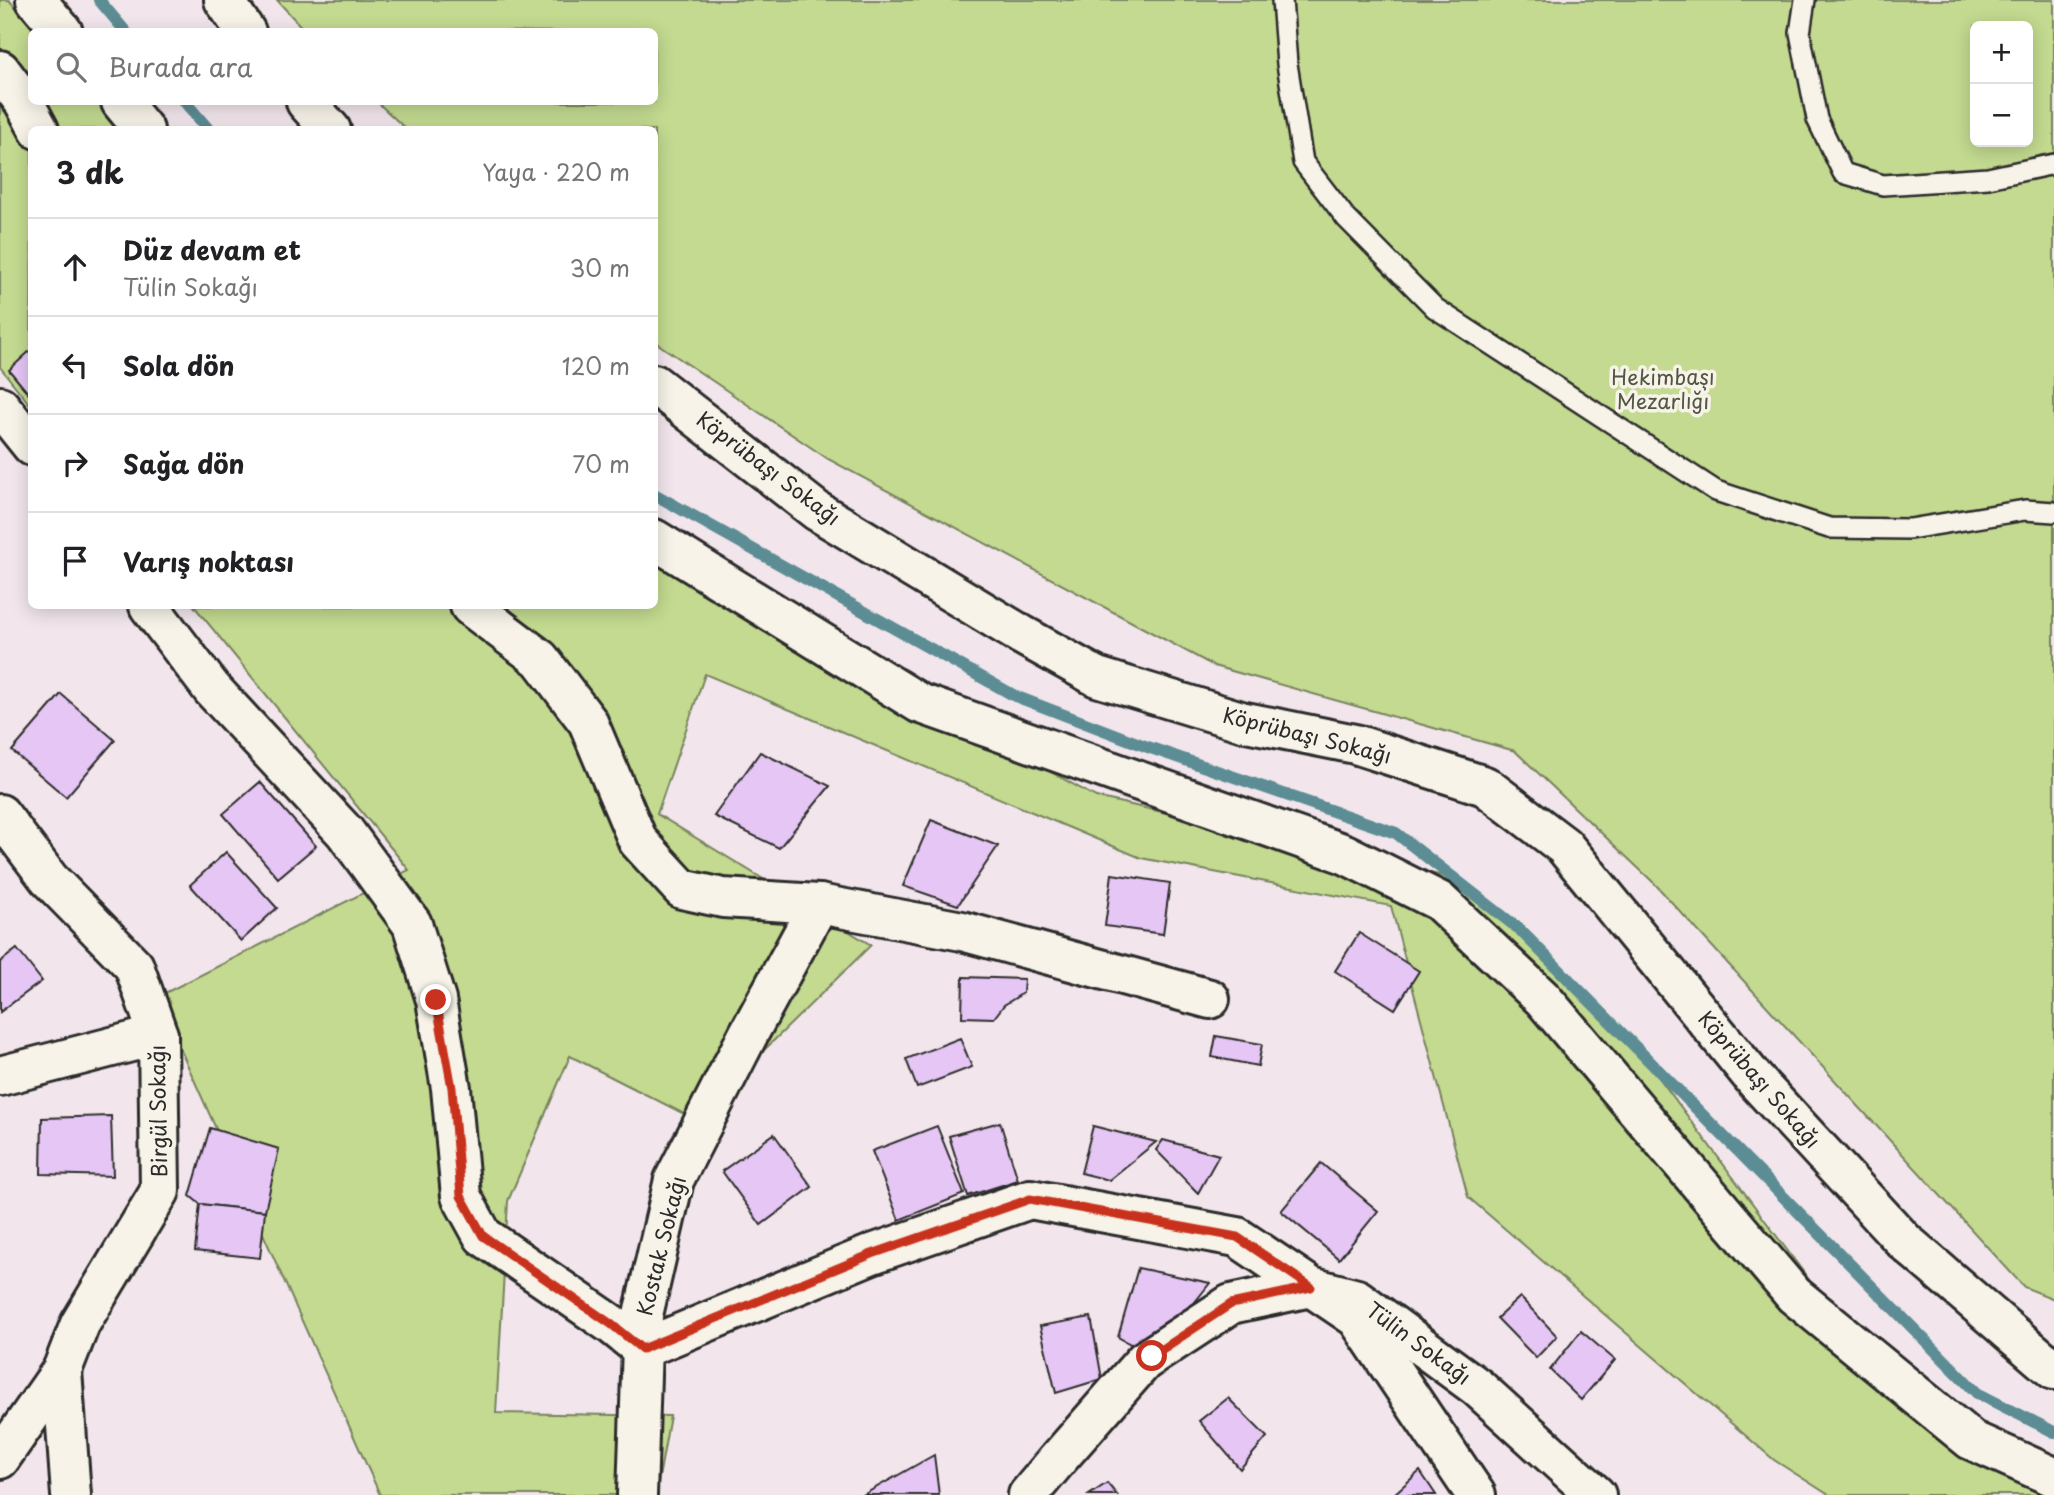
<!DOCTYPE html>
<html lang="tr">
<meta charset="utf-8">
<style>
body{margin:0;font-family:"Playpen Sans",sans-serif;background:#f6f6f6;color:#202124}
.controls{position:absolute;right:21px;top:21px;display:grid;overflow:hidden;border-radius:10px;box-shadow:0 4px 18px #0003}
.controls button{width:63px;height:63px;display:grid;place-items:center;padding:0;border:0;border-bottom:2px solid #e0e0e0;background:#fff;color:#202124;font:35px sans-serif}
.stop{position:absolute;width:21px;height:21px;margin:-16px;border:5px solid #c8321e;border-radius:50%;background:#fff}
.stop.end{background:#c8321e;border-color:#fff;box-shadow:0 2px 7px #0008}
.list{margin:0;padding:0;list-style:none}
h2{display:flex;justify-content:space-between;align-items:center;height:91px;margin:0;padding:0 28px;font-size:30px}
h2 small{font-size:23px;font-weight:400;color:#757577}
.list li{display:grid;grid-template-columns:46px 1fr auto;gap:21px;align-items:center;box-sizing:border-box;height:98px;padding:0 28px;border-top:2px solid #e0e0e0}
.list b{display:block;font-size:26px;white-space:nowrap}
.list p{margin:0;font-size:23px;white-space:nowrap;color:#757577}
.list em{font-size:23px;font-style:normal;color:#757577}
.icon{flex:none;width:38px;height:38px;fill:none;stroke:currentColor;stroke-width:2;stroke-linecap:round;stroke-linejoin:round}
.map{position:relative;flex:none;width:2054px;height:1495px;overflow:hidden}
.search{position:absolute;background:#fff;box-shadow:0 4px 18px #0003;left:28px;top:28px;width:630px;height:77px;display:flex;align-items:center;gap:18px;box-sizing:border-box;padding:0 24px;border-radius:10px;color:#757577;font-size:26px}
.panel{position:absolute;background:#fff;box-shadow:0 4px 18px #0003;left:28px;top:126px;width:630px;height:483px;border-radius:10px}
.map>svg:first-child{display:block}
.green{fill:#c3da90;stroke:#77825e;stroke-width:2;fill-rule:evenodd}
.lines{fill:none;stroke-linecap:round;stroke-linejoin:round}
.stream{stroke:#5c8c94;stroke-width:12}
.building{fill:#e5c6f4;stroke:#2b2b2b;stroke-width:2}
.service-casing{stroke:#2b2b2b;stroke-width:24}
.minor-casing{stroke:#2b2b2b;stroke-width:44}
.service{stroke:#f7f3e8;stroke-width:19}
.minor{stroke:#f7f3e8;stroke-width:38}
.route{stroke:#c8321e;stroke-width:9}
.labels{text-anchor:middle;stroke-width:7;stroke-linejoin:round;paint-order:stroke}
.park-label{font-size:21px;fill:#515744;stroke:#f7f3e8}
.street-label{font-size:21px;fill:#2b2b2b;stroke:#f7f3e8}
</style>
<div class="map">
<svg width="2054" height="1495" viewBox="0 0 2054 1495">
<rect width="100%" height="100%" fill="#f2e6ec"/>
<filter id="ink" filterUnits="userSpaceOnUse"><feTurbulence type="fractalNoise" baseFrequency=".0143" numOctaves="2"/><feDisplacementMap in="SourceGraphic" scale="14" xChannelSelector="R" yChannelSelector="G"/><feConvolveMatrix kernelMatrix="1 2 1 2 8 2 1 2 1" color-interpolation-filters="sRGB"/></filter>
<g filter="url(#ink)">
<g class="green">
<polygon points="0,0 9,0 37,31 32,32 32,102 100,102 125,129 32,130 31,406 0,367"/>
<path d="M 277,0 L 2054,0 L 2054,1299 L 2024,1287 L 1655,884 L 1515,751 L 1214,666 L 828,459 L 655,342 L 654,130 L 406,129 L 377,102 L 654,102 L 654,32 L 305,31 ZM 1975,26 L 2028,26 L 2028,142 L 1975,142 Z"/>
<polygon points="655,552 1096,797 1461,880 1628,1036 1888,1386 2054,1495 1829,1495 1774,1460 1468,1197 1391,906 1141,858 705,674 657,814 871,945 694,1119 570,1056 508,1201 496,1413 670,1416 656,1495 380,1495 157,997 409,870 194,606 654,606"/>
</g>
<g class="lines">
<g class="stream">
<polyline points="99,0 126,32"/>
<polyline points="185,102 209,130"/>
<polyline points="654,494 1015,696 1145,746 1396,833 1519,929 1977,1393 2054,1432"/>
</g>
</g>
<g class="building">
<polygon points="32,349 32,398 9,370"/>
<polygon points="61,694 115,740 66,797 12,751"/>
<polygon points="760,752 830,786 779,848 714,816"/>
<polygon points="260,782 316,846 278,878 223,814"/>
<polygon points="931,820 998,846 958,905 903,886"/>
<polygon points="226,852 277,908 241,941 190,885"/>
<polygon points="1112,874 1170,883 1163,934 1105,926"/>
<polygon points="1359,933 1419,971 1395,1009 1335,971"/>
<polygon points="17,949 42,981 0,1012 0,962"/>
<polygon points="963,977 1024,979 1023,993 1004,1005 994,1018 962,1017"/>
<polygon points="1216,1036 1262,1044 1258,1066 1212,1057"/>
<polygon points="960,1038 972,1067 917,1088 906,1059"/>
<polygon points="111,1116 113,1176 41,1174 42,1118"/>
<polygon points="1000,1122 1018,1180 968,1196 949,1136"/>
<polygon points="937,1126 964,1194 899,1220 872,1151"/>
<polygon points="1093,1126 1156,1142 1109,1180 1081,1173"/>
<polygon points="210,1128 279,1149 265,1211 200,1204 190,1196"/>
<polygon points="774,1134 812,1187 761,1225 722,1171"/>
<polygon points="1163,1140 1219,1155 1198,1193 1156,1150"/>
<polygon points="1321,1163 1378,1211 1339,1259 1281,1211"/>
<polygon points="200,1204 265,1211 260,1258 195,1251"/>
<polygon points="1138,1268 1210,1283 1152,1356 1118,1337"/>
<polygon points="1520,1297 1557,1336 1536,1358 1497,1318"/>
<polygon points="1091,1317 1102,1379 1056,1393 1040,1326"/>
<polygon points="1581,1331 1615,1360 1581,1400 1550,1370"/>
<polygon points="1228,1398 1267,1437 1240,1469 1199,1421"/>
<polygon points="934,1455 939,1495 863,1495"/>
<polygon points="1420,1471 1436,1495 1393,1495"/>
<polygon points="1107,1483 1117,1495 1089,1495"/>
</g>
<g class="lines">
<defs>
<g id="service">
<polyline points="1282,0 1287,64 1303,162 1346,218 1435,308 1716,491 1829,528 1910,529 2025,510 2054,512"/>
<polyline points="1805,0 1800,33 1817,119 1843,173 1883,185 1988,178 2054,164"/>
</g>
<g id="minor">
<polyline points="36,0 63,32"/>
<polyline points="224,0 246,32"/>
<polyline points="0,70 24,102 39,130"/>
<polyline points="121,102 144,130"/>
<polyline points="306,102 331,130"/>
<polyline points="654,384 817,511 1022,635 1097,677 1241,721 1355,744 1485,786 1564,846 1755,1080 1904,1241 2054,1370"/>
<polyline points="0,406 32,446"/>
<polyline points="654,539 919,703 1345,854 1439,901 1543,999 1794,1295 1971,1440 2054,1477"/>
<polyline points="149,606 212,689 345,832 412,924 436,1000 451,1088 461,1196 483,1236 611,1324 642,1349 872,1254 1030,1199 1237,1237 1357,1318 1476,1495"/>
<polyline points="470,606 540,659 588,722 638,841 682,889 723,898 819,904 962,931 1210,999"/>
<polyline points="0,814 49,879 134,966 158,1035 160,1191 80,1324 62,1370 0,1459"/>
<polyline points="0,1076 158,1035"/>
<polyline points="62,1370 71,1495"/>
<polyline points="637,1495 643,1315 674,1180 749,1033 819,904"/>
<polyline points="1028,1495 1058,1459 1144,1361 1231,1304 1311,1287 1357,1299 1477,1387 1596,1495"/>
</g>
</defs>
<use href="#service" class="service-casing"/>
<use href="#minor" class="minor-casing"/>
<use href="#service" class="service"/>
<use href="#minor" class="minor"/>
</g>
</g>
<g class="lines" filter="url(#ink)">
<polyline class="route" points="436,1000 452,1088 461,1196 483,1236 611,1324 642,1349 872,1254 1030,1199 1237,1237 1311,1287 1231,1304 1152,1356"/>
</g>
<g class="labels">
<g class="park-label">
<text x="1663" y="385">Hekimbaşı<tspan x="1663" dy="24">Mezarlığı</tspan></text>
</g>
<g class="street-label">
<text transform="translate(768 469) rotate(37)" y="7">Köprübaşı Sokağı</text>
<text transform="translate(1307 736) rotate(14)" y="7">Köprübaşı Sokağı</text>
<text transform="translate(1759 1080) rotate(49)" y="7">Köprübaşı Sokağı</text>
<text transform="translate(159 1111) rotate(-91)" y="7">Birgül Sokağı</text>
<text transform="translate(662 1246) rotate(-76)" y="7">Kostak Sokağı</text>
<text transform="translate(1418 1344) rotate(36)" y="7">Tülin Sokağı</text>
</g>
</g>
</svg>
<div class="controls">
<button>+</button>
<button>−</button>
</div>
<div class="stop" style="left:1152px;top:1356px"></div>
<div class="stop end" style="left:436px;top:1000px"></div>
<div class="search"><svg class="icon" aria-label="search" viewBox="0 0 24 24"><circle cx="10" cy="10" r="6"/><path d="M15 15l6 6"/></svg>Burada ara</div>
<section class="panel">
<h2>3 dk<small>Yaya · 220 m</small></h2>
<ul class="list">
<li><svg class="icon" aria-label="ahead" viewBox="0 0 24 24"><path d="M12 20V5M6 11l6-6 6 6"/></svg><div><b>Düz devam et</b><p>Tülin Sokağı</p></div><em>30 m</em></li>
<li><svg class="icon" aria-label="left" viewBox="0 0 24 24"><path d="M17 20v-9H6M10 6l-5 5 5 5"/></svg><div><b>Sola dön</b></div><em>120 m</em></li>
<li><svg class="icon" aria-label="right" viewBox="0 0 24 24"><path d="M7 20v-9h11M14 6l5 5-5 5"/></svg><div><b>Sağa dön</b></div><em>70 m</em></li>
<li><svg class="icon" aria-label="arrive" viewBox="0 0 24 24"><path d="M6 21V4h12l-3 4 3 4H6"/></svg><div><b>Varış noktası</b></div></li>
</ul>
</section>
</div>
